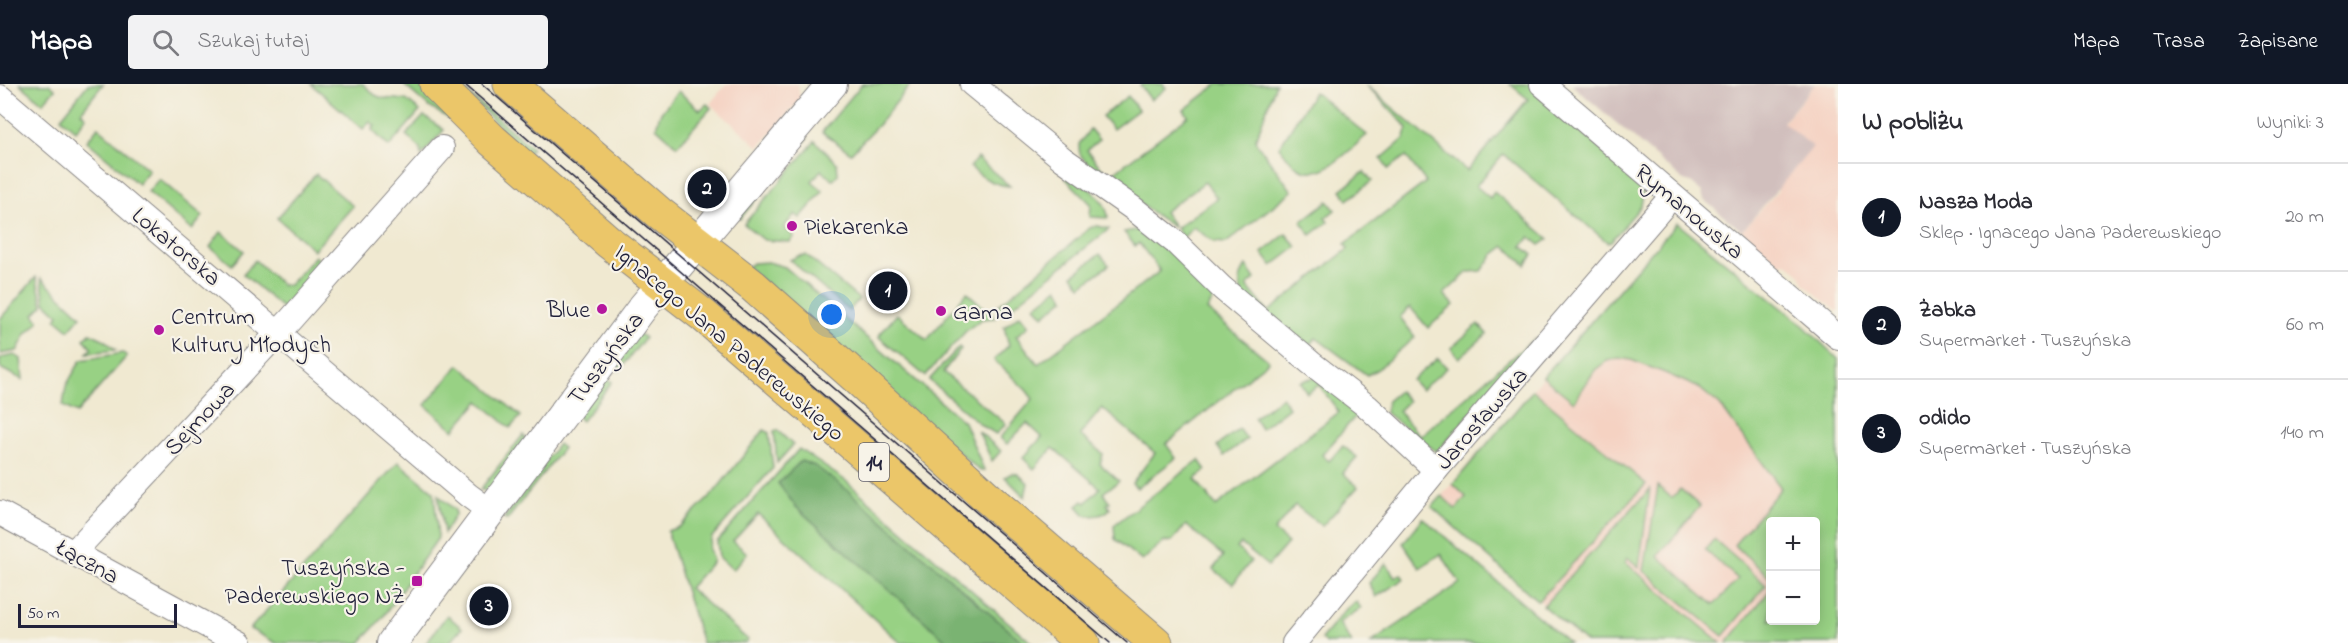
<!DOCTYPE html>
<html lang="pl">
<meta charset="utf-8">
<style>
body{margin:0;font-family:"Indie Flower",sans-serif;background:#f2f2f3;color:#2b2b33}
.controls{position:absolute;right:18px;bottom:18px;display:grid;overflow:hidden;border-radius:6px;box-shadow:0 3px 15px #0003}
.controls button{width:54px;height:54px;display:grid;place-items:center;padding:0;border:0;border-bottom:2px solid #e1e1e2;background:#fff;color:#2b2b33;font:30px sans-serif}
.scale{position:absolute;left:18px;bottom:15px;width:159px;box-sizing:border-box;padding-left:6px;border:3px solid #22223b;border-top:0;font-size:16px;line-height:21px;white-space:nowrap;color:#22223b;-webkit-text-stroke:4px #f7f3e8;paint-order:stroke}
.you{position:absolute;left:832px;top:231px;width:21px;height:21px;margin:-15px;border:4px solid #fff;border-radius:50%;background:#1a73e8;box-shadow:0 0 0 9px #1a73e833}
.badge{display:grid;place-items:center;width:39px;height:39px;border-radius:50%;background:#111827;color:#fff;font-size:20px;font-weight:700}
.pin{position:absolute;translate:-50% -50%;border:3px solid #fff;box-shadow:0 2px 6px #0006}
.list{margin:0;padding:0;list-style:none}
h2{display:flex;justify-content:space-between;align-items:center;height:78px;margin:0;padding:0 24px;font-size:26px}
h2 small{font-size:20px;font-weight:400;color:#7c7c81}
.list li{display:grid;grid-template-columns:39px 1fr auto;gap:18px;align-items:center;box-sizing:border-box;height:108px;padding:0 24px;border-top:2px solid #e1e1e2}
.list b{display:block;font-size:22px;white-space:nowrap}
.list p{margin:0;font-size:20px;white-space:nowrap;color:#7c7c81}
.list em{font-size:20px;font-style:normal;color:#7c7c81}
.icon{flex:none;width:33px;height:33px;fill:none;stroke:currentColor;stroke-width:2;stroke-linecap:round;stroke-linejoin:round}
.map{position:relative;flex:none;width:1838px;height:559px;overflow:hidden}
header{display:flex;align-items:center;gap:36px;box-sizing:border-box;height:84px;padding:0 30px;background:#111827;color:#fff}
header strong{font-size:28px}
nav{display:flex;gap:33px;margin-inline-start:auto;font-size:21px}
.search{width:420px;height:54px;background:#f2f2f3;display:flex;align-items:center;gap:15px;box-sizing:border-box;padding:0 21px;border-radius:6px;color:#7c7c81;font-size:22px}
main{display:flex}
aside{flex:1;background:#fff}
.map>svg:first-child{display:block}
.built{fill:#f5d2c2;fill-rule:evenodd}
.industrial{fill:#d1bfbd}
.green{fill:#98d184;stroke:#5d7a60;stroke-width:1.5}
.forest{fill:#7ab372;stroke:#4e6a56;stroke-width:1.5}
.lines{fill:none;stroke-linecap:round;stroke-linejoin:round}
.minor-casing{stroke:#898686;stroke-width:26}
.tertiary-casing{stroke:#898686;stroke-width:32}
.primary-casing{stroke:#898686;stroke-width:35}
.minor{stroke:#fff;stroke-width:24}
.tertiary{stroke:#fff;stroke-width:30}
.primary{stroke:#ebc669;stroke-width:33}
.tram{stroke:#22223b;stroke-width:1.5}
.poi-dot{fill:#b5179e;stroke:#f7f3e8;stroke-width:2}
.labels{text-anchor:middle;stroke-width:4.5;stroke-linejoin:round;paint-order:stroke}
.shield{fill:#f7f3e8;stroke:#62616f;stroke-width:1.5}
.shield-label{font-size:22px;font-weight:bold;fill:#22223b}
.street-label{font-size:24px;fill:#22223b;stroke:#f7f3e8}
.poi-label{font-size:24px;fill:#22223b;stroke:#f7f3e8;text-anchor:start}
</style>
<header>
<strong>Mapa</strong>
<div class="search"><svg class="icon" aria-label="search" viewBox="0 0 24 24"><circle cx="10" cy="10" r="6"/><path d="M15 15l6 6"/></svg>Szukaj tutaj</div>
<nav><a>Mapa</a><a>Trasa</a><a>Zapisane</a></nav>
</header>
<main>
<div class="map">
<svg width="1838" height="559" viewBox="0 0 1838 559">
<rect width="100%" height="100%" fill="#f7f3e8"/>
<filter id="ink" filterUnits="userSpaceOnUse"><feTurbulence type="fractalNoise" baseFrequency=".0167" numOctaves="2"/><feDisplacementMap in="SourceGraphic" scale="12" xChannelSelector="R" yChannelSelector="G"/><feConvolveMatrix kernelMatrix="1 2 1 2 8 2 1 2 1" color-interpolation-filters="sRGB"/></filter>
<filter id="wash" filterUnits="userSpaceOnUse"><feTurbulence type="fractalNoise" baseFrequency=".008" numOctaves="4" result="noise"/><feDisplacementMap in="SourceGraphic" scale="24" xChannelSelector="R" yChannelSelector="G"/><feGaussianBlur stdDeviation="1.35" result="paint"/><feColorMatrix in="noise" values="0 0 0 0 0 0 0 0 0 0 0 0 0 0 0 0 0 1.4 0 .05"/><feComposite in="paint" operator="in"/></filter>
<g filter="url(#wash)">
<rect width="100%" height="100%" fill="#f0e9d1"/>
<g class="built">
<polygon points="726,0 798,0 800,16 759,63 710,20"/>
<polygon points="1815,0 1838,0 1838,228 1804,200 1801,191 1791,182 1785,178 1779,179 1742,147 1778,107 1783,39"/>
<path d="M 1615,210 L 1809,375 L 1838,559 L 1588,559 L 1432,423 ZM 1770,438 L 1816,438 L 1816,536 L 1770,536 Z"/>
</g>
<polygon class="industrial" points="1571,0 1815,0 1783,38 1813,63 1742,147 1704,116 1702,108 1691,99 1684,97"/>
<g class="green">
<polygon points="20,0 49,0 55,5 43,19"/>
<polygon points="88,0 103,0 81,28 86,33 76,47 61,34"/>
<polygon points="311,0 363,0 375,11 382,14 406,16 420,27 389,63 372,46 375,42 370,38 363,45"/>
<polygon points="403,0 417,0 437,17 455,38 429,23"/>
<polygon points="457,0 532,64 527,70"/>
<polygon points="862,0 911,0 879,40 851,69 822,48"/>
<polygon points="1141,0 1163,0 1166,4 1151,16 1140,1"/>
<path d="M 1218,0 L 1276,0 L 1255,57 L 1292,107 L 1226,159 L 1214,158 L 1193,143 L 1183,154 L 1176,144 L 1217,114 L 1205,98 L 1164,128 L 1174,142 L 1173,143 C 1157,132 1085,82 1080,70 C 1079,67 1079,63 1079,60 L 1090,45 L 1099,56 L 1087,66 L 1108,93 L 1188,32 L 1184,26 Z"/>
<path d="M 1365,0 L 1467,87 L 1528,15 L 1510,0 L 1531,0 L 1635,96 L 1643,110 L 1641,122 L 1611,157 L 1607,158 L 1503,70 L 1476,102 L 1490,114 L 1494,108 L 1549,155 L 1540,161 L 1530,153 L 1522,162 L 1533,171 L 1526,181 L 1505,162 L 1493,171 L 1482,187 L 1468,188 L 1444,210 L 1454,221 L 1428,244 L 1410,223 L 1400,233 L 1415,253 L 1378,285 L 1367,291 L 1316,254 L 1306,264 L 1242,211 C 1239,199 1239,192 1246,182 L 1255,195 L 1247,202 L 1268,228 L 1348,165 L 1345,160 L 1426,98 L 1406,72 L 1388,85 L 1381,75 L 1404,55 L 1408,44 Z"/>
<polygon points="678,7 700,26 707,20 711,24 677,62 656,43 660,30"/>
<path d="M 1314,8 L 1367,51 C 1351,64 1323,98 1299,84 C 1291,79 1285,70 1279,63 Z"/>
<polygon points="1128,12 1138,26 1113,45 1102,32"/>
<polygon points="424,32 444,46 421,72 420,64 406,51"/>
<polygon points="98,43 149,86 138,100 87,57"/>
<polygon points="802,52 808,54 740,135 736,131"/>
<polygon points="815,57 837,79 838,90 833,96 821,86 812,97 823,107 800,134 795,130 784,143 794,153 790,158 764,156 744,140"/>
<path d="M 977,74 L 1010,102 C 994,101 983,94 970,83 Z"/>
<polygon points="1364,88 1372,97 1348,116 1341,106"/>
<polygon points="316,90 353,122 314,166 277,134"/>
<path d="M 1069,90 C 1084,102 1107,113 1108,134 L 1090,133 L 1091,120 L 1066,95 Z"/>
<polygon points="159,95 203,132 192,146 148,108"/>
<polygon points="1328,117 1335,126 1325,134 1328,138 1311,151 1301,138"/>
<polygon points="1677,139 1803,241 1838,275 1838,559 1727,559 1770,506 1770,536 1816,536 1816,438 1770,438 1770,493 1734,461 1781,404 1720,321 1699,304 1665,289 1631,276 1619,274 1607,277 1595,286 1574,318 1543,293"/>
<polygon points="1098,142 1109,145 1004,229 998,222 1091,143"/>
<path d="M 1141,145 L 1148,148 L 1216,211 L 1207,226 L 1269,277 L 1166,360 L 1176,374 L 1137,404 L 1132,399 L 1155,369 L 1102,324 L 1080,351 L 1103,370 L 1100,380 L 1119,397 L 1103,409 L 1110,418 L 1107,420 L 1110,425 C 1103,432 1095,433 1085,431 L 1077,422 L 1083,417 L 1086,419 L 1100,404 L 1053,364 L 1034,385 L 1023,374 L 1042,353 L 1027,339 L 1007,360 L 1000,354 L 1033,315 L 1026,306 L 994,276 L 1009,261 L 1004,243 L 1020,231 L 1029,242 L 1016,252 L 1038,280 L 1160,187 L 1139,159 L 1135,162 L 1124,148 Z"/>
<polygon points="221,148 244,167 232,181 210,163"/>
<polygon points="1286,150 1297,163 1272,182 1262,169"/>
<polygon points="1100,170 1109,181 1081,202 1073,191"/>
<polygon points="806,171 859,215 849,227 790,176 798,172"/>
<polygon points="315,172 327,182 287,228 243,190 255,176 282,201 289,201"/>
<polygon points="768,178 785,183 964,338 984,386 980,387 747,183 753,179"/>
<polygon points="36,193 43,221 34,230 39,237 26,250 17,267 0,270 0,235"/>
<polygon points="41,194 81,232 69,246 56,235 59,231 45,218"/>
<polygon points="1058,204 1065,214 1043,232 1035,222"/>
<polygon points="967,208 995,234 982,235 967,246 925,292 879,253 880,250 897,230 927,256"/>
<polygon points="1478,240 1487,250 1459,274 1451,264"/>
<polygon points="636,248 645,254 619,287 614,284"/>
<polygon points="90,249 103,255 116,266 87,269 92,264 84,255"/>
<polygon points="1536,253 1437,368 1386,329 1387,317 1399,307 1408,317 1398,327 1420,352"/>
<polygon points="959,263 961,265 943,288 1006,340 996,350 981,341 929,296"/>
<polygon points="123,269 127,272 77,329 63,322 66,302 81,276"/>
<polygon points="15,271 21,275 23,296 0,284 0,274"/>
<polygon points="1438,274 1447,284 1421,306 1412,296"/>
<polygon points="459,281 521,332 510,344 479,317 454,346 425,321"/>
<polygon points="604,292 612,298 582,337 577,333"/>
<polygon points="1314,293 1360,327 1322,371 1329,377 1343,362 1357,373 1343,389 1358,403 1322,442 1295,421 1274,447 1288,459 1268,482 1241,460 1237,464 1251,477 1233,500 1213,485 1223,472 1186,441 1172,457 1163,458 1142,477 1115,455 1114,441 1199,376 1206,386 1195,395 1216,422 1339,328 1319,301 1307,309 1300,298"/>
<polygon points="1533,306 1646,400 1538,517 1432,423 1442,412 1456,425 1466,413 1453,400"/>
<polygon points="1282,313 1289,323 1261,345 1254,334"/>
<polygon points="1239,345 1247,355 1224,372 1217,362"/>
<polygon points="764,346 769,349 773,384 712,453 709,465 713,477 689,504 748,556 746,559 702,559 667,447 679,443 712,411"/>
<polygon points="777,346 793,361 777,379 774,347"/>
<polygon points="978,347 1001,367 992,377"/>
<polygon points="523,351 529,359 489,407 480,406"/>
<polygon points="558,360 563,364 507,436 504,434"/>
<polygon points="799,365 846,397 1032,559 901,559 758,430 733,457 747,469 733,486 719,473 717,458"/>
<polygon points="398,378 434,408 438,454 383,533 360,559 276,559 250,545"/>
<polygon points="1012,389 1018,390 1028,399 1025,413 1005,393"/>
<polygon points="1658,402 1672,414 1680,405 1700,422 1658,472 1714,521 1738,495 1705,466 1714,455 1766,501 1723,552 1644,487"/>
<polygon points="1650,405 1639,483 1628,474 1625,478 1721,559 1587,559 1543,522"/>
<polygon points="438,411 455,426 455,431 444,449"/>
<polygon points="1423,434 1569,559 1371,559 1460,499 1441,470 1420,484 1403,459"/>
<polygon points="1386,479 1395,493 1401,490 1404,495 1376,513 1369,499"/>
<polygon points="1356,518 1361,524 1339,539 1352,559 1326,559 1321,555 1347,524"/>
<polygon points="447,531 462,544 449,559 426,559"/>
</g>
<polygon class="forest" points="801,377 815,382 846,405 1024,559 949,559 796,423 778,399"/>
</g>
<g filter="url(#ink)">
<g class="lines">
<defs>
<g id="minor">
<polyline points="972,0 1063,75 1134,125 1175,158 1222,204 1311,279 1368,323 1436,386"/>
<polyline points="1542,0 1838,253"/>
<polyline points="0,13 468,411 491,428"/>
<polyline points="0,429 239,559"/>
<polyline points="74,468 291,235 442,64"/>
<polyline points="1294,559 1436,386 1672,112"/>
</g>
<polyline id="tertiary" points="392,559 643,223 832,0"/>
<g id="primary">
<polyline points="436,0 492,56 610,159 704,232 1083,559"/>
<polyline points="510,0 659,129 753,202 858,295 988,414 1156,559"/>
</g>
</defs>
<use href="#minor" class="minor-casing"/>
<use href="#tertiary" class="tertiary-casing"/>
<use href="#primary" class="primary-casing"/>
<use href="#minor" class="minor"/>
<use href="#tertiary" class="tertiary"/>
<use href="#primary" class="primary"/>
<g class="tram">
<polyline points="464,0 1110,559"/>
<polyline points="482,0 1127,559"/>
</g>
</g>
</g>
<g class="poi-dot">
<circle cx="792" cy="142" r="6"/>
<circle cx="602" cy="225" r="6"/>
<circle cx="941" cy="227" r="6"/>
<circle cx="159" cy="246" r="6"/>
<rect x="411" y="491" width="12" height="12" rx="3"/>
</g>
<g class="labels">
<rect class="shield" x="859" y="359" width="30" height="38" rx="4.5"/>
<g class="shield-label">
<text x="874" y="386">14</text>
</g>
<g class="street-label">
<text transform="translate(1690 127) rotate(40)" y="8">Rymanowska</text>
<text transform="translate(177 162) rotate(40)" y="8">Lokatorska</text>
<text transform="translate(730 258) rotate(40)" y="8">Ignacego Jana Paderewskiego</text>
<text transform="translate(605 274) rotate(-53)" y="8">Tuszyńska</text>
<text transform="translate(199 334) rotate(-47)" y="8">Sejmowa</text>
<text transform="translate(1481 334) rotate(-49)" y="8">Jarosławska</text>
<text transform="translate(88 477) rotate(29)" y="8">Łączna</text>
</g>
<g class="poi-label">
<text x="804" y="150">Piekarenka</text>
<text x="590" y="233" text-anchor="end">Blue</text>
<text x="953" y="235">Gama</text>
<text x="171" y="240">Centrum<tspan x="171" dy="28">Kultury Młodych</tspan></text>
<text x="405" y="491" text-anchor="end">Tuszyńska -<tspan x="405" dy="28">Paderewskiego NŻ</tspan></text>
</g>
</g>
</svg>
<div class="controls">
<button>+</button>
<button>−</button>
</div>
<div class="scale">50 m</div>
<div class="you"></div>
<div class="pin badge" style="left:888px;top:207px">1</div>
<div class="pin badge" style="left:707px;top:105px">2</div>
<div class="pin badge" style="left:489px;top:522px">3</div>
</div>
<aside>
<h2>W pobliżu<small>Wyniki: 3</small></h2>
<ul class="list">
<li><span class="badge">1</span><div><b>Nasza Moda</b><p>Sklep · Ignacego Jana Paderewskiego</p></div><em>20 m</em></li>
<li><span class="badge">2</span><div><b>Żabka</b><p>Supermarket · Tuszyńska</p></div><em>60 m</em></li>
<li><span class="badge">3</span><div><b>odido</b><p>Supermarket · Tuszyńska</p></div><em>140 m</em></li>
</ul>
</aside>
</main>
